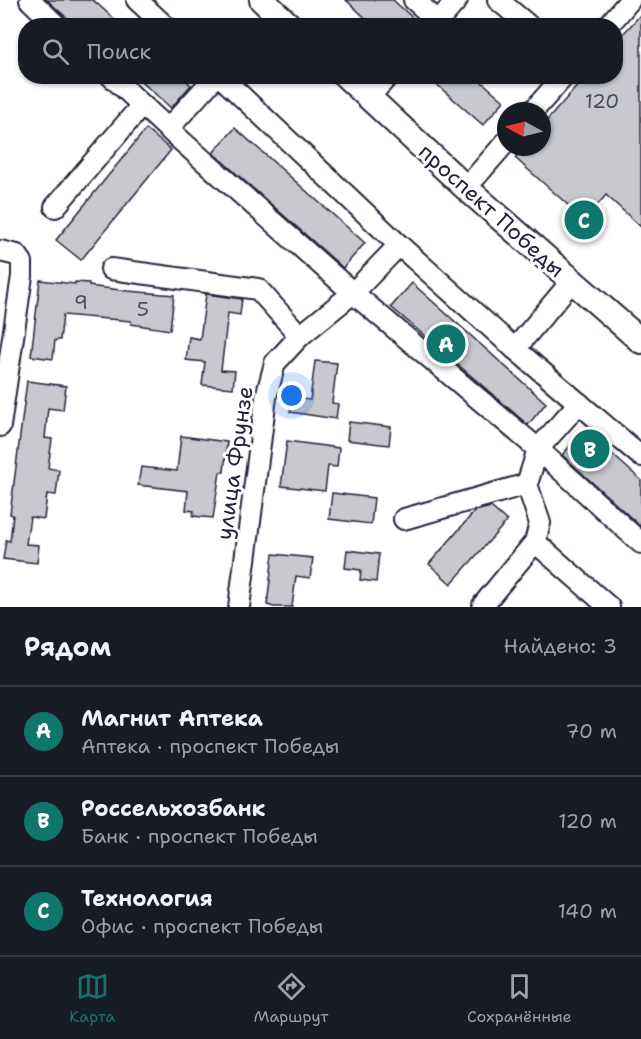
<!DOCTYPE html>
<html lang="ru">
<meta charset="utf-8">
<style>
body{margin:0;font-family:"Shantell Sans",sans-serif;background:#20242c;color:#f1f3f6}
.compass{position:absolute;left:497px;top:102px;width:54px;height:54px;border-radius:50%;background:#171b24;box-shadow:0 2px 4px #0004;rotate:277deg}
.you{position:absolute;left:292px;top:396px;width:21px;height:21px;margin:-15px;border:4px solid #fff;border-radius:50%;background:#1a73e8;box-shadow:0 0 0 9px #1a73e833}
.badge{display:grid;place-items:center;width:39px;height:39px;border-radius:50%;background:#0f766e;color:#fff;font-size:20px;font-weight:700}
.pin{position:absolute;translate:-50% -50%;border:3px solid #fff;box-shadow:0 2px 6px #0006}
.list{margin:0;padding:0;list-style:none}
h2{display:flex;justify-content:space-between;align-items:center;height:78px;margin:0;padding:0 24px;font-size:26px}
h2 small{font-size:20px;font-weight:400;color:#9ea1a6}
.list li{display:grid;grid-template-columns:39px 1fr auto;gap:18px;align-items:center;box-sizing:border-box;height:90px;padding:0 24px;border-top:2px solid #363941}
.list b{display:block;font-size:22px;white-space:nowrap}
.list p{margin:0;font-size:20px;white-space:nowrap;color:#9ea1a6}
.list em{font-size:20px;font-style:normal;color:#9ea1a6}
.icon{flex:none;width:33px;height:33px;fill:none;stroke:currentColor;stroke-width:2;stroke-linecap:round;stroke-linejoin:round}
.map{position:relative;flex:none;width:641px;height:607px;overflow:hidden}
.search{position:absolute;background:#171b24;box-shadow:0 2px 4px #0004;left:18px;right:18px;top:18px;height:66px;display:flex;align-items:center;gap:15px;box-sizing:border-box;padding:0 21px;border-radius:24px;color:#9ea1a6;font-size:22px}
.sheet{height:348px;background:#171b24}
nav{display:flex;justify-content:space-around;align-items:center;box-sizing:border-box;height:84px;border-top:2px solid #363941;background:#171b24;font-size:16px;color:#9ea1a6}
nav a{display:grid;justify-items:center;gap:3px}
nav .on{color:#0f766e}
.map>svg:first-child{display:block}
.building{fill:#c8c8cf;stroke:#22223b;stroke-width:1.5}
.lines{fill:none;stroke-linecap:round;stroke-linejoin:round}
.minor-casing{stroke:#22223b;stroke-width:24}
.major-casing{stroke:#22223b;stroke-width:28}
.minor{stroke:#fff;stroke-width:20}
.major{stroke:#fff;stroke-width:24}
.labels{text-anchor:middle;stroke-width:6;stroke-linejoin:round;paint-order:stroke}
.number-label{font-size:20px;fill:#4c4c60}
.street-label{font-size:22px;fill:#22223b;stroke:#fff}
</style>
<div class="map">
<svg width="641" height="607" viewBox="0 0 641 607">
<rect width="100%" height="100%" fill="#fff"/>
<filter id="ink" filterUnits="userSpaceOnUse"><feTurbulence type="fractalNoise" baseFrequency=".0167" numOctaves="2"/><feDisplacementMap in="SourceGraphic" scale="12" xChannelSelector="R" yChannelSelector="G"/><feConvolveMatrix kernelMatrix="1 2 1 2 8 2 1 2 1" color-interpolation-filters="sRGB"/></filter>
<g filter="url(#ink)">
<g class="building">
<polygon points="47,0 93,0 122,26 76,26"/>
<polygon points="346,0 393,0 414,19 408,26 374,26"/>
<polygon points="641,14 641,227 606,195 585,220 515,158 524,147 542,147 542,126 586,76 615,76 615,43"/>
<polygon points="135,76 181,76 191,85 171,108"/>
<polygon points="427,76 475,76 504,101 483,125"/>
<polygon points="235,128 365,243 343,268 213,153"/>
<polygon points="146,129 171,150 81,260 56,240"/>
<polygon points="40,280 75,284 75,282 89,283 89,286 128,291 174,295 170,330 131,324 131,321 63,315 60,340 55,340 53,359 31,356"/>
<polygon points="412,283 546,403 528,425 391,307"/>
<polygon points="206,294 242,299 240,315 228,313 221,370 235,371 233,388 202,385 205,362 186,360 189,337 200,339"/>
<polygon points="315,361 337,363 332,403 338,404 336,419 290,412 292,398 310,400"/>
<polygon points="27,381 66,386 63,410 48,408 45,438 52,439 48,468 59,470 56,495 47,494 44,519 30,517 26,544 39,545 37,563 3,559 6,540 10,541 13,515 10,514"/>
<polygon points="349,422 391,427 389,445 347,440"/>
<polygon points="585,430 641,480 641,527 562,455"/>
<polygon points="181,436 227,442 224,472 220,472 213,518 193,516 194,511 186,510 188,491 138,485 141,467 177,471"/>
<polygon points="287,441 339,448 337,467 328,466 325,491 281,486"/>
<polygon points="332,493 374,498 371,524 329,519"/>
<polygon points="491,507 507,521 451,584 429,564 475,511"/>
<polygon points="347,550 379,554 376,582 360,580 361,570 345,568"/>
<polygon points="273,554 313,558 310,578 296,576 292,607 274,607 267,605"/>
</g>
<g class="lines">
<defs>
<g id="minor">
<polyline points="30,0 57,26"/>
<polyline points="137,0 165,26"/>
<polyline points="414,0 438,21"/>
<polyline points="498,0 529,26"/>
<polyline points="434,26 457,0"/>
<polyline points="608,26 630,0"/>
<polyline points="111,76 168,129 216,76"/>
<polyline points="220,76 399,245 515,349 571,282"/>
<polyline points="369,97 388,76"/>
<polyline points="533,111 564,76"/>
<polyline points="168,129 353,293 538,449 641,543"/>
<polyline points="466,188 506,142"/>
<polyline points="55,207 142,105"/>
<polyline points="0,251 17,255 22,262 22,276 0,426"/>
<polyline points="111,269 258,289 300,336"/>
<polyline points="515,349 641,456"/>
<polyline points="404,519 527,484"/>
<polyline points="535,542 609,607"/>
<polyline points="239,607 266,397 275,363 300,336 353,293 399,245"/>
<polyline points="485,607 483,605 535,542 540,523 527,484 538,449 579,403"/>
</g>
<g id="major">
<polyline points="262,0 290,26"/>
<polyline points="346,76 466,188 641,341"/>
</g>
</defs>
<use href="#minor" class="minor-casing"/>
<use href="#major" class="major-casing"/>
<use href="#minor" class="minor"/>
<use href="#major" class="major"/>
</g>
</g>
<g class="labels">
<g class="number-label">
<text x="602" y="108">120</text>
<text x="81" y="309">9</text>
<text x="143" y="316">5</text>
</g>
<g class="street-label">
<text transform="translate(492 210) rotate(42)" y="8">проспект Победы</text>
<text transform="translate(234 463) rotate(-82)" y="8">улица Фрунзе</text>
</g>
</g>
</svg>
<svg class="compass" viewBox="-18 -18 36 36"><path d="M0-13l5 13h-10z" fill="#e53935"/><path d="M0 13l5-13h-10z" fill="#9ea1a6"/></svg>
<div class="you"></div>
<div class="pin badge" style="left:446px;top:344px">A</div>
<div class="pin badge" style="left:590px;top:449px">B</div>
<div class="pin badge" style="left:584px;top:220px">C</div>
<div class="search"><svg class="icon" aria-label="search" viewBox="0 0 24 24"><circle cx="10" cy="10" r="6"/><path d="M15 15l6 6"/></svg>Поиск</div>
</div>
<section class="sheet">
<h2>Рядом<small>Найдено: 3</small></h2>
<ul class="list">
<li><span class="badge">A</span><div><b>Магнит Аптека</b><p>Аптека · проспект Победы</p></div><em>70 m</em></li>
<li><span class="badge">B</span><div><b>Россельхозбанк</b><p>Банк · проспект Победы</p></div><em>120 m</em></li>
<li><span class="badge">C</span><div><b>Технология</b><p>Офис · проспект Победы</p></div><em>140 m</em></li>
</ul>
</section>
<nav>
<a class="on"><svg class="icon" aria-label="map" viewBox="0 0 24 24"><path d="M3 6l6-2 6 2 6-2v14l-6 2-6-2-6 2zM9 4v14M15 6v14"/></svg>Карта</a>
<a><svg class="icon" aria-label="directions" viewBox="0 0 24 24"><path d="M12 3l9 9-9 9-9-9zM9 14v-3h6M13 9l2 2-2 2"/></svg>Маршрут</a>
<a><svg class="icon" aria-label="saved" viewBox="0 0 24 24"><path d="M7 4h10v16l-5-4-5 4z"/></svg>Сохранённые</a>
</nav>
